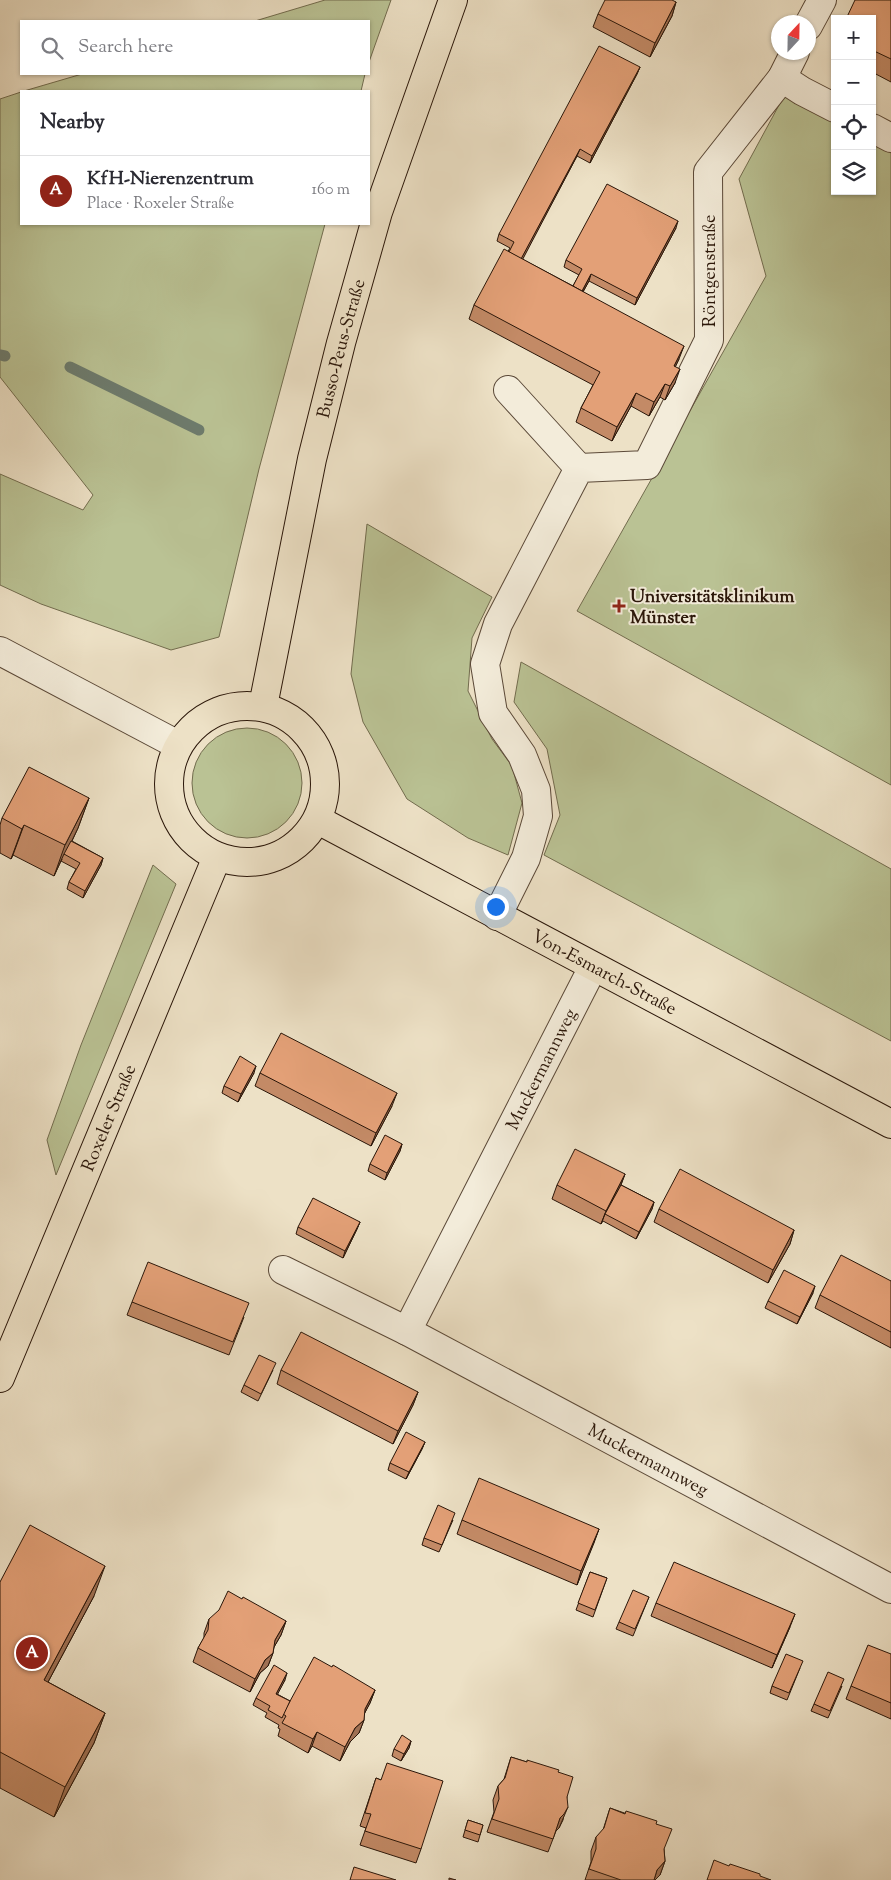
<!DOCTYPE html>
<meta charset="utf-8">
<style>
body{margin:0;font-family:"Sorts Mill Goudy",serif;background:#f7f7f7;color:#2b2b33}
.controls{position:absolute;right:15px;top:15px;display:grid;overflow:hidden;border-radius:0px;box-shadow:0 1px 4px #0004}
.controls button{width:45px;height:45px;display:grid;place-items:center;padding:0;border:0;border-bottom:1px solid #e1e1e2;background:#fff;color:#2b2b33;font:25px sans-serif}
.compass{position:absolute;left:771px;top:15px;width:45px;height:45px;border-radius:50%;background:#fff;box-shadow:0 1px 4px #0004;rotate:22deg}
.you{position:absolute;left:495px;top:906px;width:18px;height:18px;margin:-12px;border:4px solid #fff;border-radius:50%;background:#1a73e8;box-shadow:0 0 0 8px #1a73e833}
.badge{display:grid;place-items:center;width:32px;height:32px;border-radius:50%;background:#8f2418;color:#fff;font-size:16px;font-weight:700}
.pin{position:absolute;translate:-50% -50%;border:2px solid #fff;box-shadow:0 1px 5px #0006}
.list{margin:0;padding:0;list-style:none}
h2{display:flex;justify-content:space-between;align-items:center;height:65px;margin:0;padding:0 20px;font-size:21px}
h2 small{font-size:16px;font-weight:400;color:#7c7c81}
.list li{display:grid;grid-template-columns:32px 1fr auto;gap:15px;align-items:center;box-sizing:border-box;height:70px;padding:0 20px;border-top:1px solid #e1e1e2}
.list b{display:block;font-size:19px;white-space:nowrap}
.list p{margin:0;font-size:16px;white-space:nowrap;color:#7c7c81}
.list em{font-size:16px;font-style:normal;color:#7c7c81}
.icon{flex:none;width:28px;height:28px;fill:none;stroke:currentColor;stroke-width:2;stroke-linecap:round;stroke-linejoin:round}
.map{position:relative;flex:none;width:891px;height:1880px;overflow:hidden}
.search{position:absolute;background:#fff;box-shadow:0 1px 4px #0004;left:20px;top:20px;width:350px;height:55px;display:flex;align-items:center;gap:12px;box-sizing:border-box;padding:0 18px;border-radius:0px;color:#7c7c81;font-size:19px}
.panel{position:absolute;background:#fff;box-shadow:0 1px 4px #0004;left:20px;top:90px;width:350px;height:135px;border-radius:0px}
.map>svg:first-child{display:block}
.green{fill:#bac294;stroke:#726c4e}
.lines{fill:none;stroke-linecap:round;stroke-linejoin:round}
.stream{stroke:#6d7b6d;stroke-width:11}
.minor-casing{stroke:#5b4938;stroke-width:30}
.major-casing{stroke:#2a1609;stroke-width:30}
.minor{stroke:#f3ecda;stroke-width:28}
.major{stroke:#ede1c6;stroke-width:28}
.wall{fill:#c38a66;stroke:#2a1609}
.shaded-wall{fill:#9f7053;stroke:#2a1609}
.building{fill:#e3a077;stroke:#2a1609}
.poi-dot{fill:#8f2418;stroke:#f3ecda;stroke-width:2}
.labels{text-anchor:middle;stroke-width:4;stroke-linejoin:round;paint-order:stroke}
.street-label{font-size:18px;fill:#2a1609;stroke:#f3ecda}
.poi-label{font-size:18px;font-weight:bold;fill:#2a1609;stroke:#f3ecda;text-anchor:start}
</style>
<div class="map">
<svg width="891" height="1880" viewBox="0 0 891 1880">
<rect width="100%" height="100%" fill="#ede1c6"/>
<filter id="stains"><feTurbulence type="fractalNoise" baseFrequency=".004" numOctaves="4"/><feColorMatrix values="0 0 0 0 .2 0 0 0 0 .09 0 0 0 0 .02 0 0 0 .5 -.17"/></filter>
<radialGradient id="worn" r=".72"><stop offset=".6" stop-color="#630" stop-opacity="0"/><stop offset="1" stop-color="#630" stop-opacity=".3"/></radialGradient>
<g class="green">
<polygon points="325,0 391,0 369,62 369,21 255,21"/>
<polygon points="82,74 365,74 361,91 24,91"/>
<polygon points="21,92 21,224 325,224 259,469 219,637 171,650 41,604 0,585 0,474 83,510 93,495 0,377 0,99"/>
<polygon points="785,94 835,122 835,191 872,191 872,143 891,153 891,785 577,611 766,276 739,179"/>
<polygon points="367,524 492,597 472,638 468,691 492,739 512,766 522,803 508,855 468,838 407,799 363,722 351,674"/>
<polygon points="521,662 891,869 891,1041 544,855 560,815 547,749 514,702"/>
<circle cx="247" cy="783" r="55"/>
<polygon points="153,865 176,884 56,1175 47,1140 81,1045"/>
</g>
<g class="lines">
<g class="stream">
<polyline points="0,355 5,356"/>
<polyline points="70,367 199,430"/>
</g>
<defs>
<g id="minor">
<polyline points="808,26 822,0"/>
<polyline points="782,78 802,91 835,108"/>
<polyline points="872,128 891,138"/>
<polyline points="508,390 579,468"/>
<polyline points="0,651 178,745"/>
<polyline points="497,916 526,858 538,816 536,790 522,755 493,713 485,664 498,624 579,468 647,465 709,340 708,172 782,78 795,52"/>
<path id="s1" d="M 593,967 L 407,1331 L 891,1589"/>
<polyline points="283,1270 407,1331"/>
</g>
<g id="major">
<circle cx="247" cy="784" r="78"/>
<path id="s2" d="M 263,706 L 312,459 L 341,343 L 378,212 L 453,0"/>
<path id="s3" d="M 318,820 L 891,1124"/>
<path id="s4" d="M 0,1378 L 217,857"/>
</g>
</defs>
<use href="#minor" class="minor-casing"/>
<use href="#major" class="major-casing"/>
<use href="#minor" class="minor"/>
<use href="#major" class="major"/>
</g>
<g class="wall">
<polygon points="891,0 891,82 872,72 872,19"/>
<polygon points="676,2 672,16 650,57 593,27 598,14"/>
<polygon points="835,43 835,53 832,51"/>
<polygon points="640,67 637,74 590,163 577,156 522,259 573,286 579,275 564,267 566,260 676,228 635,305 589,281 583,292 679,359 675,367 675,383 665,400 660,397 649,416 631,406 612,441 576,422 581,408 593,385 469,319 474,305 510,248 497,241 499,234"/>
<polygon points="89,798 78,828 72,841 103,858 101,865 83,898 67,889 69,882 76,869 61,861 62,859 54,876 13,855 11,859 0,853 0,825 2,818"/>
<polygon points="254,1073 238,1102 222,1093 224,1086"/>
<polygon points="260,1073 392,1106 371,1146 255,1086"/>
<polygon points="402,1144 400,1151 385,1180 368,1171 370,1164"/>
<polygon points="625,1174 621,1185 654,1202 652,1209 636,1239 603,1221 601,1224 552,1199 557,1185"/>
<polygon points="659,1209 794,1230 790,1244 768,1283 654,1222"/>
<polygon points="360,1222 357,1229 343,1258 296,1234 298,1227"/>
<polygon points="891,1281 891,1348 815,1308 820,1295"/>
<polygon points="813,1293 797,1324 765,1308 768,1301"/>
<polygon points="132,1302 244,1317 229,1355 127,1315"/>
<polygon points="273,1370 258,1401 241,1392 244,1385"/>
<polygon points="281,1370 418,1392 413,1405 393,1444 277,1384"/>
<polygon points="425,1442 422,1449 406,1479 388,1470 390,1463"/>
<polygon points="453,1520 439,1552 422,1545 424,1538"/>
<polygon points="462,1520 599,1529 577,1585 457,1534"/>
<polygon points="590,1572 607,1578 593,1617 576,1610"/>
<polygon points="0,1582 94,1596 48,1682 105,1713 94,1743 54,1817 0,1788"/>
<polygon points="649,1597 633,1636 616,1629 619,1622"/>
<polygon points="656,1603 790,1627 772,1668 651,1616"/>
<polygon points="209,1619 286,1621 281,1635 274,1647 273,1653 268,1666 260,1673 250,1692 193,1662 198,1648 204,1638 204,1633"/>
<polygon points="891,1654 891,1719 846,1699 851,1686"/>
<polygon points="800,1668 787,1700 770,1693 772,1686"/>
<polygon points="285,1680 277,1694 290,1701 375,1690 370,1703 364,1714 364,1720 359,1733 350,1742 340,1761 312,1746 308,1753 278,1736 280,1729 278,1728 279,1725 265,1717 267,1713 253,1705 256,1698"/>
<polygon points="842,1686 828,1718 811,1711 814,1704"/>
<polygon points="411,1741 409,1748 401,1761 392,1756 394,1749"/>
<polygon points="511,1757 558,1772 567,1797 563,1820 559,1828 556,1831 548,1852 487,1832 494,1812 493,1800 498,1786 504,1779"/>
<polygon points="376,1778 381,1780 421,1849 416,1863 360,1845 366,1828 360,1826"/>
<polygon points="610,1808 656,1824 664,1849 665,1861 660,1875 655,1880 585,1880 591,1862 591,1851 596,1837 603,1830"/>
<polygon points="468,1820 483,1825 478,1842 463,1837"/>
</g>
<g class="shaded-wall">
<polygon points="676,2 672,16 650,57 655,43"/>
<polygon points="640,67 637,74 590,163 592,156"/>
<polygon points="580,149 577,156 516,272 518,264"/>
<polygon points="678,221 676,228 635,305 637,298"/>
<polygon points="591,274 589,281 576,304 579,297"/>
<polygon points="684,346 679,359 669,380 674,366"/>
<polygon points="680,369 675,383 665,400 670,386"/>
<polygon points="665,384 660,397 649,416 654,402"/>
<polygon points="636,393 631,406 612,441 617,427"/>
<polygon points="89,798 78,828 65,855 64,854 54,876 65,845"/>
<polygon points="24,825 13,855 11,859 22,829"/>
<polygon points="103,858 101,865 83,898 85,891"/>
<polygon points="256,1066 254,1073 238,1102 241,1094"/>
<polygon points="397,1093 392,1106 371,1146 376,1133"/>
<polygon points="402,1144 400,1151 385,1180 387,1173"/>
<polygon points="625,1174 620,1187 605,1214 601,1224 606,1211"/>
<polygon points="654,1202 652,1209 636,1239 639,1232"/>
<polygon points="360,1222 357,1229 343,1258 345,1251"/>
<polygon points="794,1230 790,1244 768,1283 773,1270"/>
<polygon points="815,1286 813,1293 797,1324 800,1317"/>
<polygon points="418,1392 413,1405 393,1444 398,1431"/>
<polygon points="425,1442 422,1449 406,1479 409,1472"/>
<polygon points="599,1529 594,1543 577,1585 581,1571"/>
<polygon points="105,1566 94,1596 33,1710 44,1680"/>
<polygon points="795,1614 790,1627 772,1668 777,1655"/>
<polygon points="286,1621 281,1635 270,1654 275,1640"/>
<polygon points="273,1653 268,1666 260,1673 250,1692 255,1679 265,1660"/>
<polygon points="287,1673 285,1680 274,1701 276,1694"/>
<polygon points="375,1690 370,1703 360,1722 365,1709"/>
<polygon points="105,1713 94,1743 54,1817 65,1787"/>
<polygon points="364,1720 359,1733 350,1742 340,1761 345,1747 355,1728"/>
<polygon points="317,1732 312,1746 308,1753 313,1739"/>
<polygon points="411,1741 409,1748 401,1761 404,1754"/>
<polygon points="568,1807 559,1828 555,1832 560,1818"/>
<polygon points="665,1861 660,1875 655,1880 654,1880 657,1870"/>
</g>
<g class="building">
<polygon points="605,0 672,0 676,2 655,43 598,14"/>
<polygon points="855,0 891,0 891,59 872,50 872,19 846,19"/>
<polygon points="599,46 640,67 592,156 580,149 521,259 509,252 514,242 499,234"/>
<polygon points="607,184 678,221 637,298 591,274 582,291 573,286 582,269 566,260"/>
<polygon points="504,249 684,346 674,366 680,369 670,386 665,384 654,402 636,393 617,427 581,408 600,372 474,305"/>
<polygon points="29,767 89,798 65,845 24,825 22,829 2,818"/>
<polygon points="71,841 103,858 85,891 69,882 80,863 64,854"/>
<polygon points="281,1033 397,1093 376,1133 260,1073"/>
<polygon points="240,1056 256,1066 241,1094 224,1086"/>
<polygon points="385,1135 402,1144 387,1173 370,1164"/>
<polygon points="575,1149 625,1174 606,1211 557,1185"/>
<polygon points="680,1169 794,1230 773,1270 659,1209"/>
<polygon points="621,1185 654,1202 639,1232 605,1214"/>
<polygon points="313,1198 360,1222 345,1251 298,1227"/>
<polygon points="841,1255 891,1281 891,1332 820,1295"/>
<polygon points="148,1262 249,1303 233,1342 132,1302"/>
<polygon points="784,1270 815,1286 800,1317 768,1301"/>
<polygon points="301,1332 418,1392 398,1431 281,1370"/>
<polygon points="259,1355 276,1363 261,1394 244,1385"/>
<polygon points="406,1432 425,1442 409,1472 390,1463"/>
<polygon points="479,1478 599,1529 581,1571 462,1520"/>
<polygon points="438,1505 455,1513 442,1545 424,1538"/>
<polygon points="30,1525 105,1566 44,1680 105,1713 65,1787 0,1752 0,1582"/>
<polygon points="674,1562 795,1614 777,1655 656,1603"/>
<polygon points="590,1572 607,1578 595,1610 578,1603"/>
<polygon points="633,1590 649,1597 635,1629 619,1622"/>
<polygon points="228,1591 242,1599 243,1597 286,1621 275,1640 273,1653 265,1660 255,1679 198,1648 208,1630 209,1619 219,1610"/>
<polygon points="868,1645 891,1654 891,1703 851,1686"/>
<polygon points="786,1654 803,1661 789,1693 772,1686"/>
<polygon points="314,1657 332,1667 333,1665 375,1690 365,1709 364,1720 355,1728 345,1747 317,1732 313,1739 282,1723 286,1716 283,1714"/>
<polygon points="274,1665 287,1673 276,1694 290,1701 282,1718 268,1710 270,1706 256,1698"/>
<polygon points="828,1672 844,1679 830,1711 814,1704"/>
<polygon points="402,1735 411,1741 404,1754 394,1749"/>
<polygon points="511,1757 527,1762 527,1760 559,1770 558,1772 573,1777 567,1797 568,1807 564,1814 560,1818 553,1839 492,1819 499,1799 498,1786 505,1778"/>
<polygon points="387,1763 443,1781 421,1849 365,1831 371,1814 365,1813 376,1778 381,1780"/>
<polygon points="610,1808 625,1814 626,1811 657,1821 656,1824 672,1829 664,1849 665,1861 657,1870 654,1880 621,1880 589,1869 596,1849 596,1837 604,1828"/>
<polygon points="468,1820 483,1825 480,1835 465,1830"/>
<polygon points="714,1860 729,1866 730,1864 760,1874 760,1876 771,1880 707,1880"/>
<polygon points="354,1867 396,1880 350,1880"/>
<polygon points="449,1878 456,1880 449,1880"/>
</g>
<path class="poi-dot" d="M616.5 598.5h5v5h5v5h-5v5h-5v-5h-5v-5h5z"/>
<g class="labels">
<g class="street-label">
<text transform="translate(709 271) rotate(-90)" y="6">Röntgenstraße</text>
<text dy="6" stroke="none"><textPath href="#s2" startOffset="366">Busso-Peus-Straße</textPath></text>
<text dy="6" stroke="none"><textPath href="#s3" startOffset="324">Von-Esmarch-Straße</textPath></text>
<text transform="translate(541 1069) rotate(-63)" y="6">Muckermannweg</text>
<text dy="6" stroke="none"><textPath href="#s4" startOffset="282">Roxeler Straße</textPath></text>
<text dy="6" stroke="none"><textPath href="#s1" startOffset="682">Muckermannweg</textPath></text>
</g>
<g class="poi-label">
<text x="630" y="602">Universitätsklinikum<tspan x="630" dy="21">Münster</tspan></text>
</g>
</g>
<rect width="100%" height="100%" filter="url(#stains)"/>
<rect width="100%" height="100%" fill="url(#worn)"/>
</svg>
<div class="controls">
<button>+</button>
<button>−</button>
<button><svg class="icon" aria-label="locate" viewBox="0 0 24 24"><circle cx="12" cy="12" r="6"/><path d="M12 2v4M12 18v4M2 12h4M18 12h4"/></svg></button>
<button><svg class="icon" aria-label="layers" viewBox="0 0 24 24"><path d="M12 4l9 5-9 5-9-5zM3 14l9 5 9-5"/></svg></button>
</div>
<svg class="compass" viewBox="-18 -18 36 36"><path d="M0-13l5 13h-10z" fill="#e53935"/><path d="M0 13l5-13h-10z" fill="#7c7c81"/></svg>
<div class="you"></div>
<div class="pin badge" style="left:32px;top:1653px">A</div>
<div class="search"><svg class="icon" aria-label="search" viewBox="0 0 24 24"><circle cx="10" cy="10" r="6"/><path d="M15 15l6 6"/></svg>Search here</div>
<section class="panel">
<h2>Nearby<small></small></h2>
<ul class="list">
<li><span class="badge">A</span><div><b>KfH-Nierenzentrum</b><p>Place · Roxeler Straße</p></div><em>160 m</em></li>
</ul>
</section>
</div>
